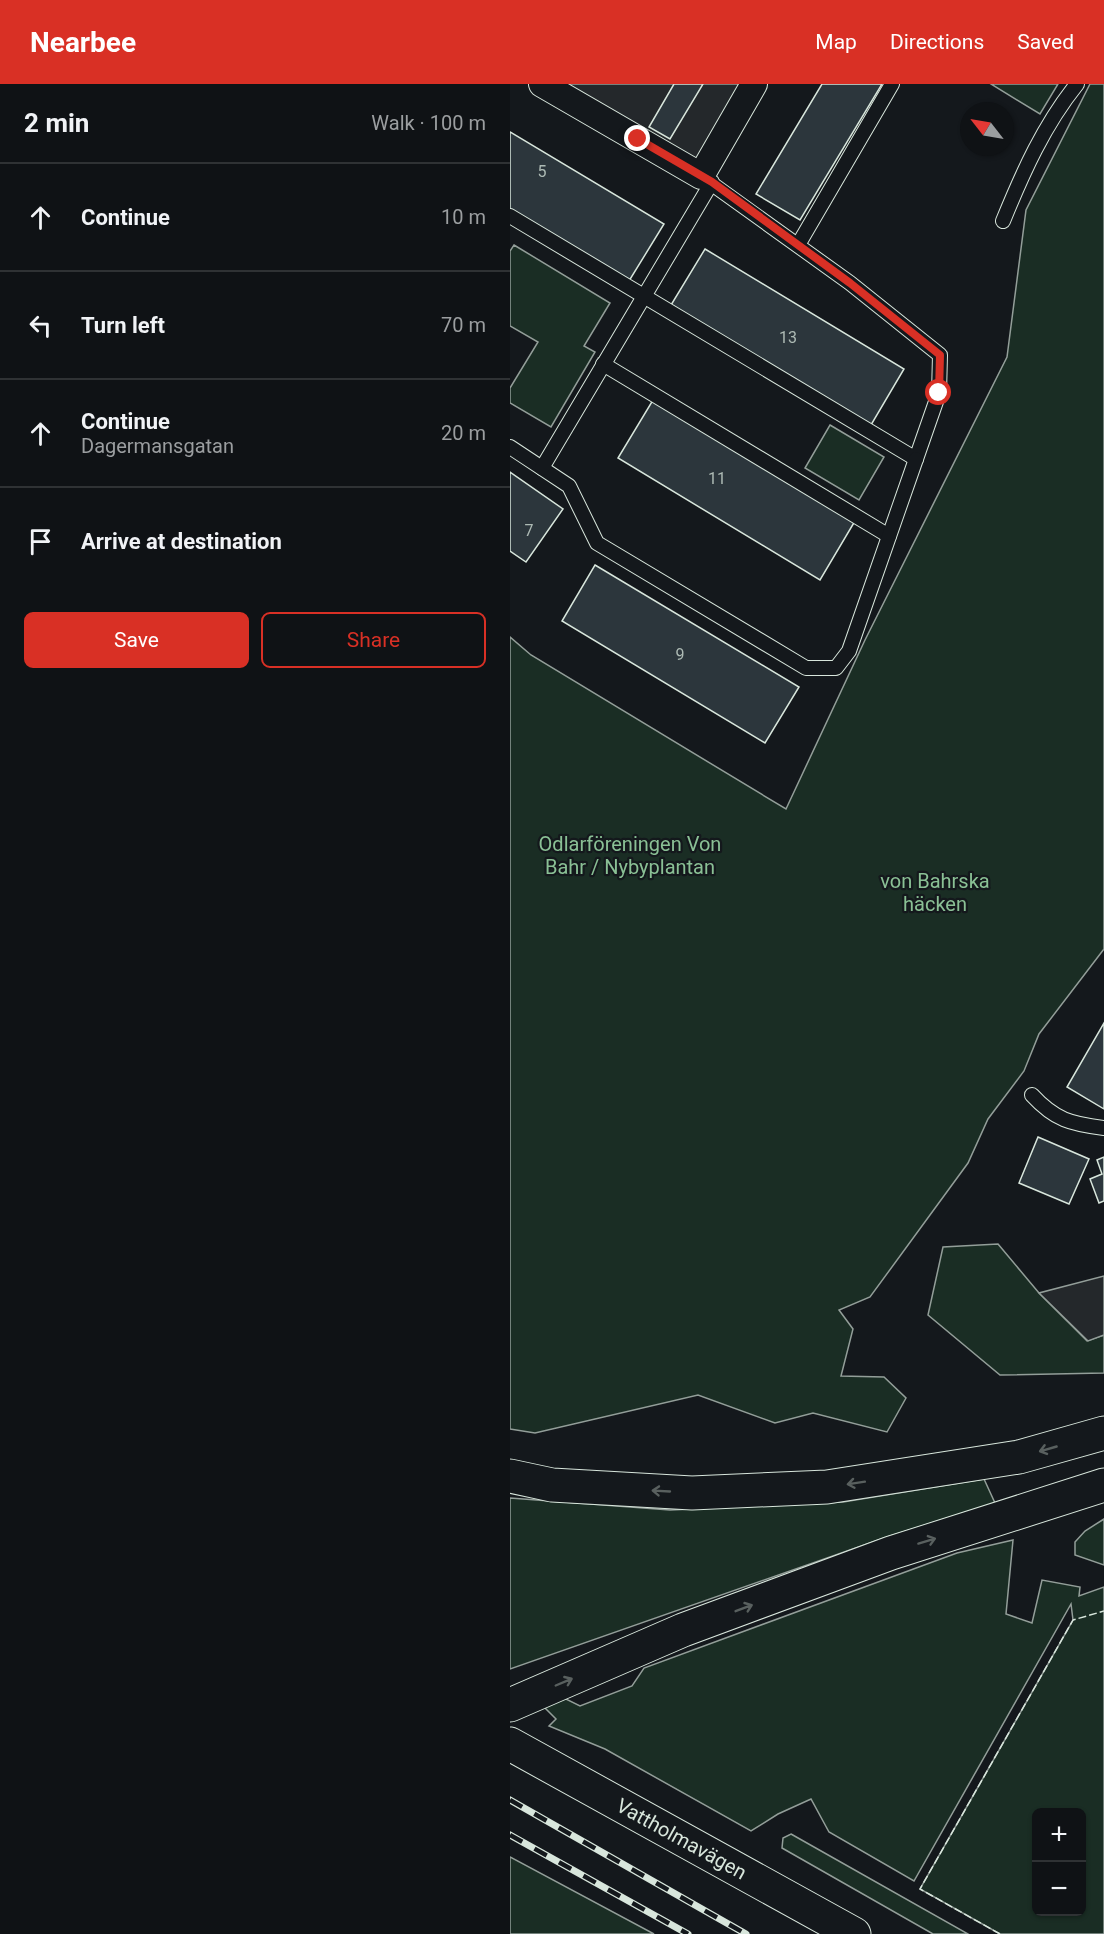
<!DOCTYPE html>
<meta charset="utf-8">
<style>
body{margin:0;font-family:Roboto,sans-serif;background:#181b1e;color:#f1f3f6}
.controls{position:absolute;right:18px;bottom:18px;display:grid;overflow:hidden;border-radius:9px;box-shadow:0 2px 4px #0004}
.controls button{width:54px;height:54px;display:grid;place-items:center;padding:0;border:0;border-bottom:2px solid #2f3234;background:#0f1215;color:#f1f3f6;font:30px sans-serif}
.compass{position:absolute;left:450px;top:18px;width:54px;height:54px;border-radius:50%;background:#0f1215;box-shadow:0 2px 4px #0004;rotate:301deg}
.stop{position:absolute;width:18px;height:18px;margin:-14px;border:4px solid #d93025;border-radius:50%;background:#fff}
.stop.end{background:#d93025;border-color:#fff;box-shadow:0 2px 6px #0008}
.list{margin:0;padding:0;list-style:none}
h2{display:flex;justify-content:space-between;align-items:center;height:78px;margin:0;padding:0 24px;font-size:26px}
h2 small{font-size:20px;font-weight:400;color:#9b9ea0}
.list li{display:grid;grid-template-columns:39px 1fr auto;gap:18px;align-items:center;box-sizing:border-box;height:108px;padding:0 24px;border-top:2px solid #2f3234}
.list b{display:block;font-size:22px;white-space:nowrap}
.list p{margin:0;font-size:20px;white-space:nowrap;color:#9b9ea0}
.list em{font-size:20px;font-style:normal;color:#9b9ea0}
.actions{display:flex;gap:12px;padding:18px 24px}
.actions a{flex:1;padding:14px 0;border:2px solid #d93025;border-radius:9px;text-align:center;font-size:21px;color:#d93025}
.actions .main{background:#d93025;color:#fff}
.icon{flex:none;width:33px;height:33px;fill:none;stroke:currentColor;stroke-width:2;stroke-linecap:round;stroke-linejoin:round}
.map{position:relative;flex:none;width:594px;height:1850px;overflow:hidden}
header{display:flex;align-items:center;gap:36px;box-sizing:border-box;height:84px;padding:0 30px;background:#d93025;color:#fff}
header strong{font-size:28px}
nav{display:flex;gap:33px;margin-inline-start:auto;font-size:21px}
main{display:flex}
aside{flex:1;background:#0f1215}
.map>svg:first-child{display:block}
.green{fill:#1a2d24;stroke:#939e99;stroke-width:1.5;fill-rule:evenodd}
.parking{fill:#24282b;stroke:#939e99;stroke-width:1.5}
.building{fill:#2c363c;stroke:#d8e6dc;stroke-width:1.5}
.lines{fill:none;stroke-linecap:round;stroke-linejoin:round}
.lane-casing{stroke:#d8e6dc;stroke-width:16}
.street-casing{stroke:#d8e6dc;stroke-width:28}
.secondary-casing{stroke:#d8e6dc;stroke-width:35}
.primary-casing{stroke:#d8e6dc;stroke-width:35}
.lane{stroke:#14181c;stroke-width:14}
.street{stroke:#14181c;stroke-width:26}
.secondary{stroke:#14181c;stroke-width:33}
.primary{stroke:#14181c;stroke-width:33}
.rail-casing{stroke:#d8e6dc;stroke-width:7}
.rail{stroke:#14181c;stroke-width:4.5;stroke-dasharray:14;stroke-linecap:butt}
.fence{stroke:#d8e6dc;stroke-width:1.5;stroke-dasharray:8 3;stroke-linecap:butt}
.oneway{stroke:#59605f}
.route{stroke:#d93025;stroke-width:8}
.labels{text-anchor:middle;stroke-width:4.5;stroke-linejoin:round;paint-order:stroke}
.number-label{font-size:16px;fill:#adbab4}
.park-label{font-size:20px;fill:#8ac095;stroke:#14181c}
.street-label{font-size:20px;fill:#d8e6dc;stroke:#14181c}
</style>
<header>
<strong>Nearbee</strong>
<nav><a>Map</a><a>Directions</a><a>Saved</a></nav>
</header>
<main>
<aside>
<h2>2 min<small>Walk · 100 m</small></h2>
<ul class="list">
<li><svg class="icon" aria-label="ahead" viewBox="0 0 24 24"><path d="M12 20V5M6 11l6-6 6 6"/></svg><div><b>Continue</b></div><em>10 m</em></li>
<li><svg class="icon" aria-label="left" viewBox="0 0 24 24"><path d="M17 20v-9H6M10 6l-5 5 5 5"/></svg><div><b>Turn left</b></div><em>70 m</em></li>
<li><svg class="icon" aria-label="ahead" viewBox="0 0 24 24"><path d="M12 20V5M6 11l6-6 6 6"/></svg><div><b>Continue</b><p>Dagermansgatan</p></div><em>20 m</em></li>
<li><svg class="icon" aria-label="arrive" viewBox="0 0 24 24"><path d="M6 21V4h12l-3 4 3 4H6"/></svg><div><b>Arrive at destination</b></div></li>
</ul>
<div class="actions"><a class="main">Save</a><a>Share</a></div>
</aside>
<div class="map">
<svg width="594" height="1850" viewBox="0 0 594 1850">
<rect width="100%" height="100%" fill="#14181c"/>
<g class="green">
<polygon points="481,0 548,0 530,30"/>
<polygon points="580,0 594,0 594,865 529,950 514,987 478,1035 458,1079 360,1213 329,1226 343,1245 331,1292 374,1293 396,1314 377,1348 303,1329 265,1339 188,1311 25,1349 0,1345 0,553 21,571 276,725 355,556 497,273 516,126"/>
<polygon points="4,161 100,219 74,262 85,268 41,343 0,319 0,304 28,258 0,242 0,167"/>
<polygon points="320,341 374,373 349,416 295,384"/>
<polygon points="488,1160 529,1209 577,1257 594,1251 594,1289 490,1291 418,1231 433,1163"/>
<polygon points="474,1395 485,1419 377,1453 0,1585 0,1414 160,1426 333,1418"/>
<polygon points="594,1435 594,1481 565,1471 565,1458 575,1447"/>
<path d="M 503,1456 L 496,1530 L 522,1539 L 532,1496 L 570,1503 L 569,1512 L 594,1503 L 594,1850 L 490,1850 L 410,1805 L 563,1536 L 561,1520 L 404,1797 L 319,1748 L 301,1715 L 268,1730 L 241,1747 L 95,1665 L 39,1642 L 46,1635 L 34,1623 L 54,1614 L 70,1622 L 122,1602 L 134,1584 L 447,1469 ZM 526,1728 L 572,1728 L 572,1828 L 526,1828 Z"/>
<polygon points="281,1750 458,1850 423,1850 272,1764 273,1754"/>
<polygon points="0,1773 144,1850 0,1850"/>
</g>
<g class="parking">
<polygon points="32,0 244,0 191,92"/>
<polygon points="594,1192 594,1251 578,1257 529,1209"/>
</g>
<g class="building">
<polygon points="164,0 193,0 160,55 139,43"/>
<polygon points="312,0 372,0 290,136 246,110"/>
<polygon points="0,48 154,140 119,197 0,126"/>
<polygon points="195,165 394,285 361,341 161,221"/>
<polygon points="143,316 345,437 310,496 108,374"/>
<polygon points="0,388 53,425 16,478 0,467"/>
<polygon points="85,481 289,603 255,659 52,537"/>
<polygon points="594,939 594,1025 557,1003"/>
<polygon points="528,1053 579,1075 559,1120 509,1099"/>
<polygon points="594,1073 594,1117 589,1119 580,1095 592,1090 587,1076"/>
</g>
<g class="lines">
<defs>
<g id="lane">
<polyline points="0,132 406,375 429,309 430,271 340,199 191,92"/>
<path d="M 493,137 C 513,88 534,41 567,0"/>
<polyline points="288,161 382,0"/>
<polyline points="93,280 379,452"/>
<polyline points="0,363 59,402 87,459 296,584 326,584 339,567 406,375"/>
<polyline points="32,384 202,98"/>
<path d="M 522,1011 C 545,1036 561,1040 594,1044"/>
</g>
<polyline id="street" points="32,0 191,92 244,0"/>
<g id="secondary">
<path id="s1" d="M 0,1660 L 344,1850"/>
</g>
<g id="primary">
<polyline points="0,1392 42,1401 182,1409 317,1403 509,1373 594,1349"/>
<polyline points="0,1621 173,1546 381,1469 594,1401"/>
</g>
</defs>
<use href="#lane" class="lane-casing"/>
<use href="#street" class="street-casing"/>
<use href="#secondary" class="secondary-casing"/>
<use href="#primary" class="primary-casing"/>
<use href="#lane" class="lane"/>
<use href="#street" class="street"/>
<use href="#secondary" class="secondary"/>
<use href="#primary" class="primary"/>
<defs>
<g id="rail">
<polyline points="0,1716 236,1850"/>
<polyline points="0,1751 178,1850"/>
</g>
</defs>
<use href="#rail" class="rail-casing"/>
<use href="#rail" class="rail"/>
<polyline class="fence" points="490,1850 410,1805 563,1536 594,1527"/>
</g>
<defs><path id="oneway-shaft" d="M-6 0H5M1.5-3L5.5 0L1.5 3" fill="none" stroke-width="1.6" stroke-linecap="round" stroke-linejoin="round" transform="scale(1.5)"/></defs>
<g class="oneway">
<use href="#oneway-shaft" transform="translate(538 1365) rotate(164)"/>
<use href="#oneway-shaft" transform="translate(346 1399) rotate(171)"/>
<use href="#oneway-shaft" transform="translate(151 1407) rotate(-177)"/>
<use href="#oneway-shaft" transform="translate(417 1457) rotate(-17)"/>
<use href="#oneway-shaft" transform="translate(234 1524) rotate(-21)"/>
<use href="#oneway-shaft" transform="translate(54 1598) rotate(-23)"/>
</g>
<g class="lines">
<polyline class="route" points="128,55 202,98 340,199 430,271 429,309"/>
</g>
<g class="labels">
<g class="number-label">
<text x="32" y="93">5</text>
<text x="278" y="259">13</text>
<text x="207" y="400">11</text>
<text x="19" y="452">7</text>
<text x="170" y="576">9</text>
</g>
<g class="park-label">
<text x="120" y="767">Odlarföreningen Von<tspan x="120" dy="23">Bahr / Nybyplantan</tspan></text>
<text x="425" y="804">von Bahrska<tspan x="425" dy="23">häcken</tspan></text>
</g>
<g class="street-label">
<text dy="7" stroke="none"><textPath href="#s1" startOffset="196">Vattholmavägen</textPath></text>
</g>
</g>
</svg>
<div class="controls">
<button>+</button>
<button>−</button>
</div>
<svg class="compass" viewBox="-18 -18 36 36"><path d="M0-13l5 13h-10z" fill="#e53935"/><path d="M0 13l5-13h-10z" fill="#9b9ea0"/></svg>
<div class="stop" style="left:429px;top:309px"></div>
<div class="stop end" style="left:128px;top:55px"></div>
</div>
</main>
